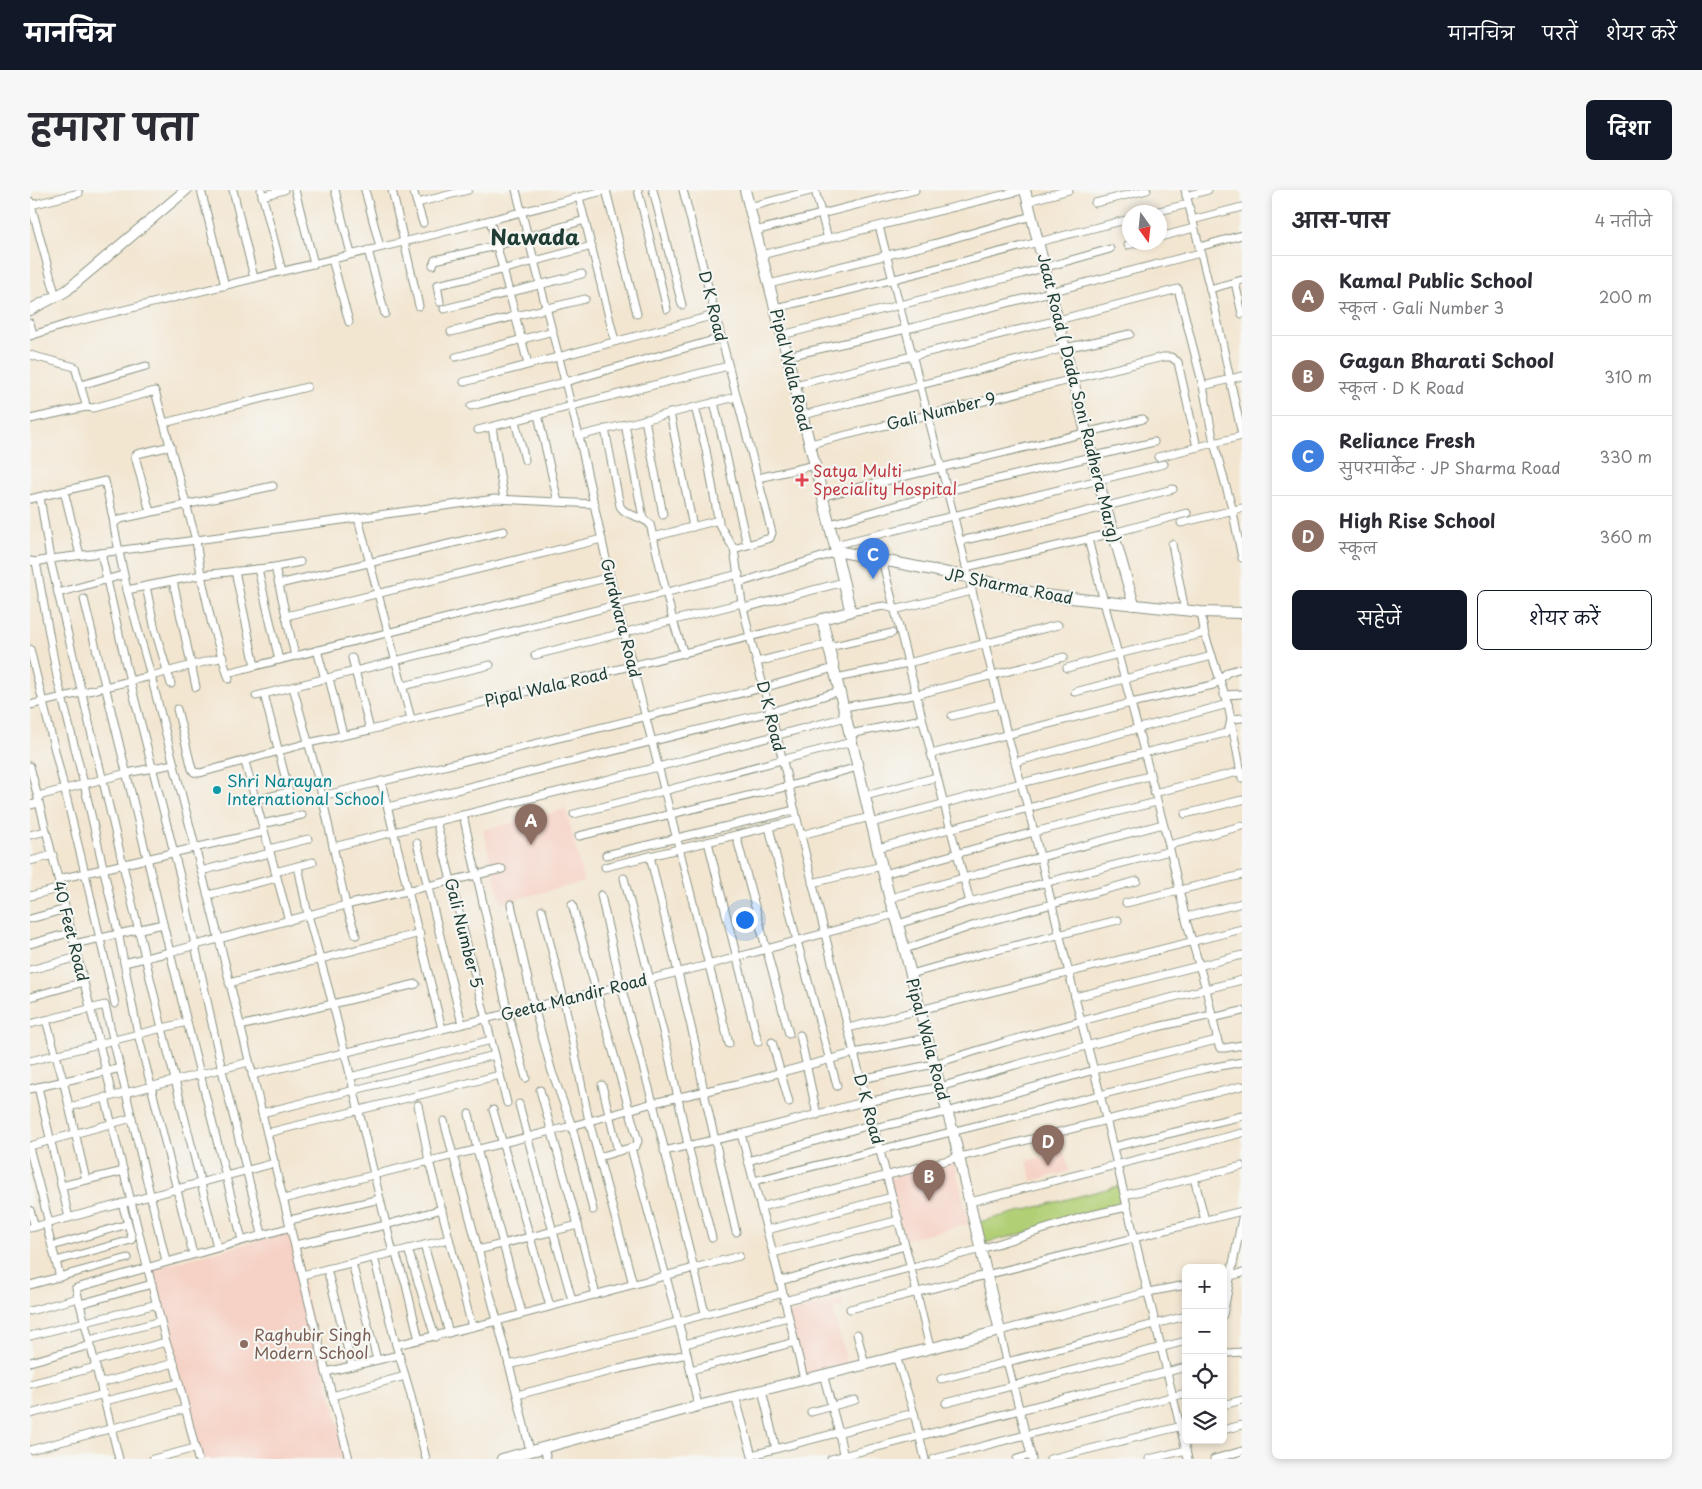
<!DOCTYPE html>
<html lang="hi">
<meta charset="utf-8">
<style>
body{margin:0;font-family:"Playpen Sans","Playpen Sans Deva",sans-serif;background:#f7f7f7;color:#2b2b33}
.controls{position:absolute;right:15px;bottom:15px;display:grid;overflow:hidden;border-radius:8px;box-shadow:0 2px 8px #0003}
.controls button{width:45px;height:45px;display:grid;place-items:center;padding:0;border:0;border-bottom:1px solid #e1e1e2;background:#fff;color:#2b2b33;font:25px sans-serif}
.compass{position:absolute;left:1092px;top:15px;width:45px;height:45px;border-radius:50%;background:#fff;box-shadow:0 2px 8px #0003;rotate:165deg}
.you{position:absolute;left:714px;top:729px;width:18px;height:18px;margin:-12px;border:4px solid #fff;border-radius:50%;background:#1a73e8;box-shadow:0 0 0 8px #1a73e833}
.badge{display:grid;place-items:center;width:32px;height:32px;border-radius:50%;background:#111827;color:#fff;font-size:16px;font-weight:700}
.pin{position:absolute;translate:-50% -41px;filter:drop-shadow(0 1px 2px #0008)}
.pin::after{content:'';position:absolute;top:26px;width:18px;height:15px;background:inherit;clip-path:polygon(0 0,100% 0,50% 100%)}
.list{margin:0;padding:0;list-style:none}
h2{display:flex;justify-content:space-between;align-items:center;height:65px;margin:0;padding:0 20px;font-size:21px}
h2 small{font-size:16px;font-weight:400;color:#7c7c81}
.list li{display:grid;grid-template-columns:32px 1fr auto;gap:15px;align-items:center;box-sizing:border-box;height:80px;padding:0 20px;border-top:1px solid #e1e1e2}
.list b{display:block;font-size:19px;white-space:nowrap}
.list p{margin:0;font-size:16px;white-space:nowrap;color:#7c7c81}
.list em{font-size:16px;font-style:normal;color:#7c7c81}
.actions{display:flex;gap:10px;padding:15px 20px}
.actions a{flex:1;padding:11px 0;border:1px solid #111827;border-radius:8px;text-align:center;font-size:18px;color:#111827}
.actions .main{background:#111827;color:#fff}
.icon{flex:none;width:28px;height:28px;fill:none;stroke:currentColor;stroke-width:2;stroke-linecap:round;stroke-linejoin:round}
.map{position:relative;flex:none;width:1212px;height:1269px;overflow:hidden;border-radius:8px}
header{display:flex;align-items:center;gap:30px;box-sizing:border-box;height:70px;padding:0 25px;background:#111827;color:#fff}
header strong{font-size:24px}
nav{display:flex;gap:28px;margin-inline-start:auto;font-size:18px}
.intro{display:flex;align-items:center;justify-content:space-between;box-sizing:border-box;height:120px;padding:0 30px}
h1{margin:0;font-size:35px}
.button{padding:12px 22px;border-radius:8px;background:#111827;color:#fff;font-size:18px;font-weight:700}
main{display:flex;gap:30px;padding:0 30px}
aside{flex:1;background:#fff;border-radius:8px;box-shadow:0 2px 8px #0003}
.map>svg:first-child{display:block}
.built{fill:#f6d1c5}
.green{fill:#b1cf75;stroke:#688654}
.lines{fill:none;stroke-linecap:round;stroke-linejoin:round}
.street-casing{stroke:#899282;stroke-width:9}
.secondary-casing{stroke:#899282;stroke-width:12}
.street{stroke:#fff;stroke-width:7}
.secondary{stroke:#fff;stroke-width:10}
.health-dot{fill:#e0444e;stroke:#f6f6f2;stroke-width:2}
.culture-dot{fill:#0f9aa8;stroke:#f6f6f2;stroke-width:2}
.education-dot{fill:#8d6e63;stroke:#f6f6f2;stroke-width:2}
.labels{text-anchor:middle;stroke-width:4.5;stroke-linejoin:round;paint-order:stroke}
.street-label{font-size:16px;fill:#1f3d34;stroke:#f6f6f2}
.health-label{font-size:16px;fill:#be3a42;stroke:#f6f6f2;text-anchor:start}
.culture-label{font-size:16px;fill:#0d838f;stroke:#f6f6f2;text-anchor:start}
.education-label{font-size:16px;fill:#785e54;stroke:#f6f6f2;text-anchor:start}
.district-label{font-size:21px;font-weight:bold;fill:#1f3d34;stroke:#f6f6f2}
</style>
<header>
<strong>मानचित्र</strong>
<nav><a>मानचित्र</a><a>परतें</a><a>शेयर करें</a></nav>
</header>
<div class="intro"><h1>हमारा पता</h1><a class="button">दिशा</a></div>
<main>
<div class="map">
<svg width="1212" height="1269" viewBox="0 0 1212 1269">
<rect width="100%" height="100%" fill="#f6f6f2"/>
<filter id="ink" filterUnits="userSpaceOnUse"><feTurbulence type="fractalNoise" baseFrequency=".02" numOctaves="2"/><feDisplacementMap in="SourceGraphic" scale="10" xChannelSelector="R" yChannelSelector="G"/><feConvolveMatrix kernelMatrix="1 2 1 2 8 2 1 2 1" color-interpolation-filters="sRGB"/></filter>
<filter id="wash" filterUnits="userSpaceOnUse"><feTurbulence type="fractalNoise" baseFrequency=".0096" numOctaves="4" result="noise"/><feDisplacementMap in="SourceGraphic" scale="20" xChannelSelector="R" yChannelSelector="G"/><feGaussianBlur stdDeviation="1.12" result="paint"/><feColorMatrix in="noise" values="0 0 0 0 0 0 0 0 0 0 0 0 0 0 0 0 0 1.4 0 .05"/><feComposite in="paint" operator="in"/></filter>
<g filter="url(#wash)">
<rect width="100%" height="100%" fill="#f3e6d1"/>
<g class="built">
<polygon points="536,619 554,692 471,713 453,640"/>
<polygon points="1034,961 1039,981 1002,991 997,971"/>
<polygon points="924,972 939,1034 875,1050 858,989"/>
<polygon points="260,1042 317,1269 170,1269 121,1079"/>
<polygon points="812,1109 814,1117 803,1120 817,1174 774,1186 757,1124"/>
</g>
<polygon class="green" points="1088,996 1094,1017 955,1053 949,1032"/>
</g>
<g filter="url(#ink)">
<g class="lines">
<defs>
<g id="street">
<polyline points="171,0 195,96"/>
<polyline points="203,0 224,88"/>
<polyline points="231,0 252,81"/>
<polyline points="265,0 284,74"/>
<polyline points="305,0 321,64"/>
<polyline points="335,0 350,57"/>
<polyline points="362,0 389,116"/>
<polyline points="383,0 393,33"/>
<polyline points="486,0 549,246 580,387 699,854"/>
<polyline points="576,0 607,124"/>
<polyline points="608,0 637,119"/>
<polyline points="623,0 652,115"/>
<polyline points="653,0 742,343 740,348 704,359 712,413 720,447 747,547 824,863 881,1078 900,1158"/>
<polyline points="785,0 798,49"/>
<polyline points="1155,0 1185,119 1212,245"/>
<polyline points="232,6 254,0"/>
<polyline points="1156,6 1178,0"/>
<polyline points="549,7 585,151"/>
<polyline points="0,11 26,107"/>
<polyline points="998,11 1039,0"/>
<polyline points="387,13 438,0"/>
<polyline points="1065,13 1117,0"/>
<polyline points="1,15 49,3"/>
<polyline points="719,17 784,0"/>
<polyline points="1125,22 1158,14"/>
<polyline points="460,30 498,174"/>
<polyline points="1162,30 1212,17"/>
<polyline points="849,36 924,327 976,540 998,618 1051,831 1070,904 1158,1269"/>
<polyline points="725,41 885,0"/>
<polyline points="1130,47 1164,38"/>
<polyline points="1098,55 1109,52"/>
<polyline points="1169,57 1212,45"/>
<polyline points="338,60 355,124"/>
<polyline points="731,65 993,0"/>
<polyline points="302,69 319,132"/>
<polyline points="403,75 405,70 466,56 555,30"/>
<polyline points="1205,92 1212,124"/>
<polyline points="739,94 903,54 1002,26"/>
<polyline points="1180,99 1212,90"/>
<polyline points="410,112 407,95 448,86 562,56"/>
<path d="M 745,118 C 864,91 981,58 1100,29"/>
<polyline points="414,119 552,84"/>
<polyline points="0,133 3,144"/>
<polyline points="421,142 555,109"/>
<polyline points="752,145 992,84 1080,59"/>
<polyline points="0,146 40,133 398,46 577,0"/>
<polyline points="0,165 45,177 55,211 56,217"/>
<polyline points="758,166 885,137 1170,63"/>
<polyline points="426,167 523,141"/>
<polyline points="434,192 685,125"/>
<polyline points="51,195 116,176"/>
<polyline points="765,195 1028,130 1148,99 1173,196 1184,253 1202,318 1212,368"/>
<polyline points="1173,196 1212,186"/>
<polyline points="684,212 717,355"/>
<polyline points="441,216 535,192 691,148"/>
<polyline points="665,217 676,260 689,334 704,359"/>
<polyline points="640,223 663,337"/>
<polyline points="508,225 528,312"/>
<polyline points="773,225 1035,158 1100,144"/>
<polyline points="0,229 56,217 63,218 125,201 166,350 171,385 182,435 199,489"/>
<polyline points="615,229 633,325"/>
<polyline points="485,231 495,270"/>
<polyline points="134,233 277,197"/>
<polyline points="595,234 613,328"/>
<polyline points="462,237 474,309"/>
<path d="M 575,239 L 590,316 C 595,326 612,326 620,334 L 643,431 L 654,464"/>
<polyline points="448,240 698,176"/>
<polyline points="549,246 706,207"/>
<polyline points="780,254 1133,167 1141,167 1148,172 1167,257"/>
<polyline points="1128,267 1212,246"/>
<polyline points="728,288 785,275"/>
<polyline points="243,296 90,329 84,333 84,337 97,400 121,486 189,749 296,1182 369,1165"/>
<polyline points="34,301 50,365"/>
<polyline points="793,306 1113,229"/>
<polyline points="10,307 20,369 28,403 132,838 187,1057"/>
<polyline points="0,309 75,291 84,333"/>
<polyline points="120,322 105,266 107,264 141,256"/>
<polyline points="328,328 381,529"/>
<polyline points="1151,333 1212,318"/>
<polyline points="800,334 917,301 1124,252"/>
<polyline points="623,347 689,330"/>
<polyline points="1058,349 1074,412 1139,655 1156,730 1176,799 1189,856 1190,858 1195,858 1212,855"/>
<polyline points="930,351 1023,330 1143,299"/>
<polyline points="1142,354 1155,421"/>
<polyline points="805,355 1134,274"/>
<polyline points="71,363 96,475 151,690 192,880 232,1044"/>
<polyline points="852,370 914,614 940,712"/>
<polyline points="0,371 6,372 20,369 71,363 465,309 565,314"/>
<polyline points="6,372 27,487 54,594 88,742 108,844 163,1064"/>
<polyline points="245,377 265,466"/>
<polyline points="936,377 1083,343 1157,323"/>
<polyline points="228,379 249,470"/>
<polyline points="205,381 225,476"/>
<polyline points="143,391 166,497"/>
<polyline points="709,393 807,362"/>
<polyline points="249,394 474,341"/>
<polyline points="116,396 125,440 141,494"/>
<polyline points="97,400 171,385 245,377 270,372"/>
<polyline points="28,403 93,385"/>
<polyline points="54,409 157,832"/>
<polyline points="714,418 814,392"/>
<polyline points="819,422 854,416 865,419 868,419 942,401"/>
<polyline points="256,426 572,349"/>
<polyline points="1174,442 1198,514 1212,588"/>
<polyline points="799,457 862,443"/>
<polyline points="0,459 55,683 85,814"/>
<polyline points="287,460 295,489"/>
<polyline points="505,465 712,413"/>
<polyline points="322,468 340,540"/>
<polyline points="727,472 798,454"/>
<polyline points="1037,478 1088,464 1171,444 1174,440 1171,422"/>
<polyline points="197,483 580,387"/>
<polyline points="299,488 313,545"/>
<polyline points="806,488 878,473 1028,435"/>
<polyline points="373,496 460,475"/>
<polyline points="263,497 288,588 316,715 326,745"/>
<polyline points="1045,502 1182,466"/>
<polyline points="1194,505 1212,504"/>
<polyline points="226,506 709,384"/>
<polyline points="0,515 121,486 193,467"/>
<polyline points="814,517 889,504 1034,467"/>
<polyline points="147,519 162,579 164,582 170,583 278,553 340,540 792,429"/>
<polyline points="922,526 970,514"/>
<polyline points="820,544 892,529"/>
<polyline points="901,564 1101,513 1183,495 1198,482 1212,478"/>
<polyline points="215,572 259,731"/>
<polyline points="985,572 1198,514"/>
<polyline points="0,576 82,905"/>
<polyline points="351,591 412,839"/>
<polyline points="1124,603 1212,581"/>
<polyline points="8,606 97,583 144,574"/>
<polyline points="292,606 740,496 804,478"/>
<polyline points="835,606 907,587"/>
<polyline points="225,610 259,602 234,504"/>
<polyline points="0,615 9,613"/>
<polyline points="358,617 740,522 810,501"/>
<path d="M 544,624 C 637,601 729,575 822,552"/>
<polyline points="1155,624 1212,610"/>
<polyline points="433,625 478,823 496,888"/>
<polyline points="406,631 477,913"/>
<polyline points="841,633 991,593 1196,543 1199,539 1201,529 1212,528"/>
<polyline points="232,634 272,625"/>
<polyline points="739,637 767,751 807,896"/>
<polyline points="0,645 16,641"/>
<polyline points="706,645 759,844"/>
<polyline points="771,645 840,627"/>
<polyline points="549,646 759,596 828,577"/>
<polyline points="678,652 728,852"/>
<polyline points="387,653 432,834"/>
<polyline points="1139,655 1212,636"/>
<polyline points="303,657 628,577 816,527"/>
<polyline points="848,658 1119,586"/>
<polyline points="239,659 278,649"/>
<polyline points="576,665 765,620"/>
<polyline points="620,666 665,853 674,902 706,1042"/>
<polyline points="0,671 23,665"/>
<polyline points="268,676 278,725 306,826 363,1063"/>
<polyline points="575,677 767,630"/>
<polyline points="171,681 240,663"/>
<polyline points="245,682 283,672"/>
<polyline points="854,684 1004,642 1127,612"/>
<polyline points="594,688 637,857 658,955 682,1048"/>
<polyline points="29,689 234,642"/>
<polyline points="782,693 852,676"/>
<polyline points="178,705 247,688"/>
<polyline points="571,705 591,796 623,913 675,1123"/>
<polyline points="0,706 31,698"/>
<polyline points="860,708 1133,634"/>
<polyline points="1096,713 1212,685"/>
<polyline points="481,714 504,817 522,882 542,936 563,1020"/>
<polyline points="542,714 608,951 606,956 569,967"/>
<polyline points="512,720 534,810 559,931 603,1094"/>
<polyline points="1156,727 1212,713"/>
<polyline points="0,729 36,719"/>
<polyline points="868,734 943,711 1140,661"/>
<polyline points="0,754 42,742"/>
<polyline points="44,754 133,734"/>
<polyline points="875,759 945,735 1107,691"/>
<polyline points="94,773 140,762 316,715 472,679"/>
<polyline points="0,780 48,767"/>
<polyline points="881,784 955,763 1088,730"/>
<polyline points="199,793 390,743"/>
<polyline points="0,807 54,792"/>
<polyline points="1045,807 1212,765"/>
<polyline points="1182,828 1212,821"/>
<polyline points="16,830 33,890 56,990"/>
<polyline points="0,834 75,815 136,1071"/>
<polyline points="210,836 386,794"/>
<polyline points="818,838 1212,739"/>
<polyline points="770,845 787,925"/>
<polyline points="742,852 759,912"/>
<polyline points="0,871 157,832 212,1050"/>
<polyline points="222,885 678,775 865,724"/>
<polyline points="320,887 461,850"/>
<polyline points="831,889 904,874 975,852 1096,819 1212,790"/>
<polyline points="572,895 588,961"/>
<polyline points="8,897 39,1028"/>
<polyline points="0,899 91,878"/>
<polyline points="510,900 548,1035 566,1105"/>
<polyline points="75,907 136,1152 144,1173 168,1269"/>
<polyline points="837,912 910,897 985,875 1127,837 1182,825"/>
<polyline points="489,914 511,998 542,1110"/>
<polyline points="388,915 399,971 442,1137"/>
<polyline points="39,917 219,872"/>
<polyline points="463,920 520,1116"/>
<polyline points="232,923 465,865"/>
<polyline points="439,924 447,959 492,1123"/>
<polyline points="414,931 487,1205 500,1261"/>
<polyline points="844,938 917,922 1064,880 1187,850"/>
<polyline points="237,943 470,885"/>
<polyline points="711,944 743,1063 774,1189"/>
<polyline points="0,956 102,928"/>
<polyline points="1083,957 1212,926"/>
<polyline points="601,958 657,1164"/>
<polyline points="0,961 19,1033"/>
<polyline points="634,961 711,944 837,911"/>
<polyline points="718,971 843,934"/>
<polyline points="1164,988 1175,1030"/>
<polyline points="724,991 1174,879 1212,872"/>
<polyline points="31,996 94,981"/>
<polyline points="1095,1005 1212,976"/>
<polyline points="254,1009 343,985 542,936 623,913 707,894 824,863 897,848"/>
<polyline points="940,1012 1212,943"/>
<polyline points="731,1017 1212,896"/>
<polyline points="0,1020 5,1037"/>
<polyline points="260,1030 350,1009"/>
<polyline points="16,1034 30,1087"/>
<polyline points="0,1038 245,973"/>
<polyline points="737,1040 862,1007"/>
<polyline points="265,1055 356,1035 412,1019"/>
<polyline points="394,1055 419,1143"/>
<polyline points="22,1056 98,1034"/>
<polyline points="378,1059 405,1147"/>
<polyline points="448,1060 548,1035"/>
<polyline points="365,1062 376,1095 389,1150"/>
<polyline points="743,1063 869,1030"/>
<polyline points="344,1067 366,1155 380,1202 396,1269"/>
<polyline points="26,1071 101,1050 102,1048 92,1013"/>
<polyline points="322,1073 347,1170"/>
<polyline points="297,1079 322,1176"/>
<polyline points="272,1085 419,1049"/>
<polyline points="1193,1088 1212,1083"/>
<polyline points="750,1091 875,1056"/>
<polyline points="0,1095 98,1068"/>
<polyline points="754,1111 951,1059 1056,1026 1097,1017"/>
<polyline points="50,1114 122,1094"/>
<polyline points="820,1119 1212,1021"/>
<polyline points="0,1121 48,1108"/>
<polyline points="1193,1125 1212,1028"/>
<polyline points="827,1144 835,1174"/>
<polyline points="0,1146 127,1114"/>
<polyline points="60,1150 131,1131"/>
<polyline points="655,1154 758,1127"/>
<polyline points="366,1155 467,1131 709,1066"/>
<polyline points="1193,1162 1198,1163 1212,1162"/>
<polyline points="65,1171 136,1152"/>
<polyline points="0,1172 61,1155"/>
<polyline points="479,1175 618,1140 753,1103"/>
<polyline points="661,1180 765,1152"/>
<polyline points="296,1182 319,1269"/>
<polyline points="793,1184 809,1243 814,1269"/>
<polyline points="911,1189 1156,1126"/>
<polyline points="71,1193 144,1173"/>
<polyline points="0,1194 66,1177"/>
<polyline points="732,1200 746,1259"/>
<polyline points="487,1205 589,1179 657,1164 668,1216"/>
<polyline points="302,1206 375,1186"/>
<polyline points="705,1206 723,1269"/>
<polyline points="75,1211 149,1193"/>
<polyline points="916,1213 1156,1151"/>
<polyline points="1193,1215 1212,1210"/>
<polyline points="781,1222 825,1210"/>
<polyline points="884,1223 895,1269"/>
<polyline points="0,1224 74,1204"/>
<polyline points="1193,1240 1212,1235"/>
<polyline points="514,1258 517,1269"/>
<polyline points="0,1260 155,1219"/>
<polyline points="722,1265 884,1223 866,1166"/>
<polyline points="89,1269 46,1098 261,1037"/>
<polyline points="123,1269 165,1258"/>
<polyline points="801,1269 1156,1177"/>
<polyline points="904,1269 1156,1203"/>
<polyline points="987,1269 1001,1265"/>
<polyline points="1002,1269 977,1171 970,1141 1118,1102 1156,1095"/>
<polyline points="1020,1269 1156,1235"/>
<polyline points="1119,1269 1156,1260"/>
<polyline points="1184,1269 1212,1261"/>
</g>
<g id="secondary">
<polyline points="995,0 1068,290 1104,415"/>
<polyline points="0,120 36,101 156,0"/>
<polyline points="807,361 938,387 1013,405 1171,422 1212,423"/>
<polyline points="472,1269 668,1216 970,1141 923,942 904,874 868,734 860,710 792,429 819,422 820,419 785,275 715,0"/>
</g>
</defs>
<use href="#street" class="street-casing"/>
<use href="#secondary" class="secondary-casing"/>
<use href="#street" class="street"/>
<use href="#secondary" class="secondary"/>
</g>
</g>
<path class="health-dot" d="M769.5 282.5h5v5h5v5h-5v5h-5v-5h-5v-5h5z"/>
<circle class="culture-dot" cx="187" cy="600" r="5"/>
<circle class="education-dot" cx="214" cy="1154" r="5"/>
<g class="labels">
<g class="street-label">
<text transform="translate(683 116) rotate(76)" y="6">D K Road</text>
<text transform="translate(761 180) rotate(76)" y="6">Pipal Wala Road</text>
<text transform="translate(1049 208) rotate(76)" y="6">Jaat Road ( Dada Soni Radhera Marg)</text>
<text transform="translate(911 221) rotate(-14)" y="6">Gali Number 9</text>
<text transform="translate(979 396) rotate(11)" y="6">JP Sharma Road</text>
<text transform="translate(591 428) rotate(76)" y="6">Gurdwara Road</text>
<text transform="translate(516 497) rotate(-13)" y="6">Pipal Wala Road</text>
<text transform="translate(741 526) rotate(76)" y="6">D K Road</text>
<text transform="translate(41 741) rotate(76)" y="6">40 Feet Road</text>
<text transform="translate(434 743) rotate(76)" y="6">Gali Number 5</text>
<text transform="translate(544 807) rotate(-14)" y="6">Geeta Mandir Road</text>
<text transform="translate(898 849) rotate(75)" y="6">Pipal Wala Road</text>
<text transform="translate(839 919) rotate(75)" y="6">D K Road</text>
</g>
<g class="health-label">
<text x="783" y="287">Satya Multi<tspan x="783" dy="18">Speciality Hospital</tspan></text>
</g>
<g class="culture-label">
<text x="197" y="597">Shri Narayan<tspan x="197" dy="18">International School</tspan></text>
</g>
<g class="education-label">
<text x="224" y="1151">Raghubir Singh<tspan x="224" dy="18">Modern School</tspan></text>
</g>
<g class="district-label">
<text x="505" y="55">Nawada</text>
</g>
</g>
</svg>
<div class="controls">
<button>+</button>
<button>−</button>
<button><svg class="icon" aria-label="locate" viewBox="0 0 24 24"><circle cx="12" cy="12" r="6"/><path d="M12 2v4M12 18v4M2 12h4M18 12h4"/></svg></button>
<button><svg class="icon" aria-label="layers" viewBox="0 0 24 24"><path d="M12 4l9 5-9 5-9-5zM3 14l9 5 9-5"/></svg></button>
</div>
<svg class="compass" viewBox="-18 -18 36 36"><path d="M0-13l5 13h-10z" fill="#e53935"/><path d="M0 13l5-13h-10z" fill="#7c7c81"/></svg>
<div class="you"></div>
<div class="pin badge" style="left:501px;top:655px;background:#8d6e63">A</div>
<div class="pin badge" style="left:899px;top:1011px;background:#8d6e63">B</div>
<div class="pin badge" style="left:843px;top:389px;background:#3f7fe0">C</div>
<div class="pin badge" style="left:1018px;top:976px;background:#8d6e63">D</div>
</div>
<aside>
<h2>आस-पास<small>4 नतीजे</small></h2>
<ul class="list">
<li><span class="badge" style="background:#8d6e63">A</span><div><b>Kamal Public School</b><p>स्कूल · Gali Number 3</p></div><em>200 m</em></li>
<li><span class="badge" style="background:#8d6e63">B</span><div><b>Gagan Bharati School</b><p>स्कूल · D K Road</p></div><em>310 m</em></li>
<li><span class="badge" style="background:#3f7fe0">C</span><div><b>Reliance Fresh</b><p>सुपरमार्केट · JP Sharma Road</p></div><em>330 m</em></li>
<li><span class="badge" style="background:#8d6e63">D</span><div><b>High Rise School</b><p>स्कूल</p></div><em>360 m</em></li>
</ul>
<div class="actions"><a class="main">सहेजें</a><a>शेयर करें</a></div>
</aside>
</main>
